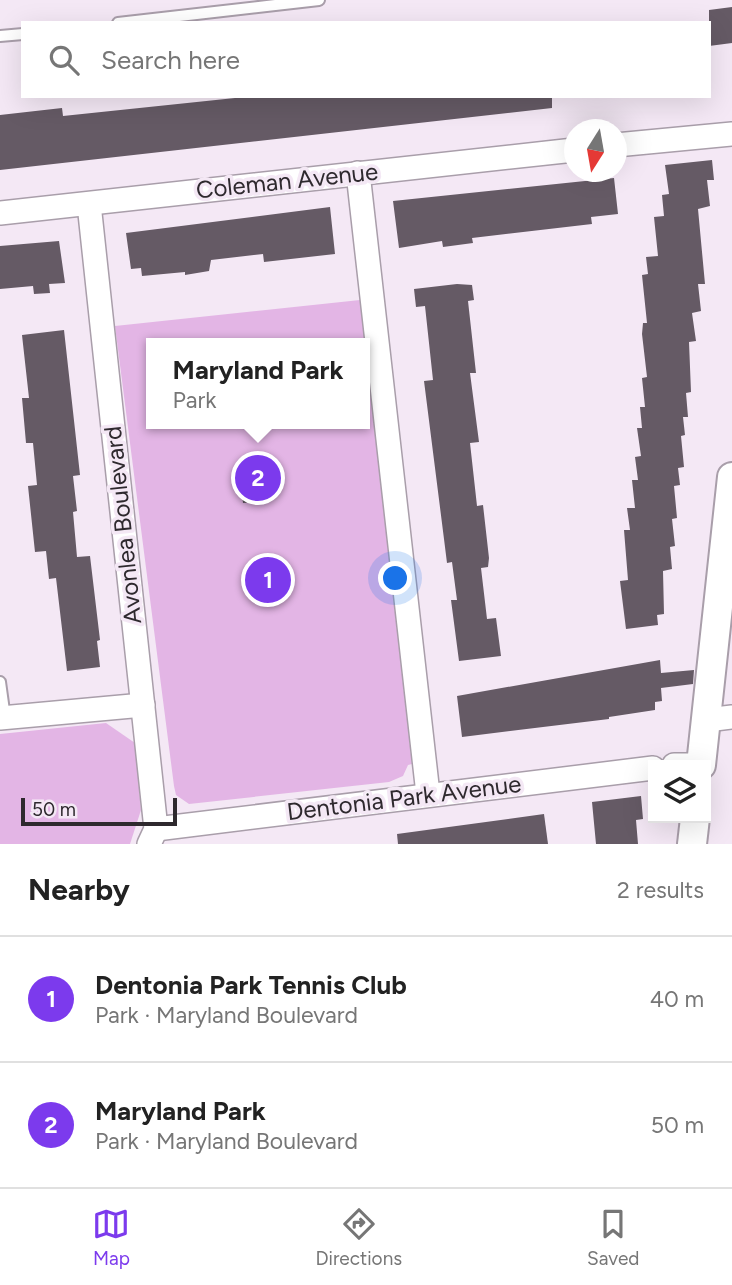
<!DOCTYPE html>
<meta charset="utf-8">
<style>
body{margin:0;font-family:Figtree,sans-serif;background:#f2f2f2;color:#222}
.controls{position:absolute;right:21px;bottom:21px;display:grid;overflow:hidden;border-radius:0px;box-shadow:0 7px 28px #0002}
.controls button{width:63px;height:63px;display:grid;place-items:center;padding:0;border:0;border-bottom:2px solid #e0e0e0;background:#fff;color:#222;font:35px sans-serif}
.compass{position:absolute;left:564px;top:119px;width:63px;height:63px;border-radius:50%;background:#fff;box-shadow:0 7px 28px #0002;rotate:191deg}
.scale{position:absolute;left:21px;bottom:18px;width:156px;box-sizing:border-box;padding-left:7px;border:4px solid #2e292e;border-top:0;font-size:19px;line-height:24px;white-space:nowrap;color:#2e292e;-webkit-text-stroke:5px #f4e8f5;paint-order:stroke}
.you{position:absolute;left:396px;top:579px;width:24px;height:24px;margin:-18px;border:5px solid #fff;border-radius:50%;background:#1a73e8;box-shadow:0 0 0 10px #1a73e833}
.badge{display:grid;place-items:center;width:46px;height:46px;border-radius:50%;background:#7c3aed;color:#fff;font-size:23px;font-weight:700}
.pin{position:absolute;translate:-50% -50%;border:4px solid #fff;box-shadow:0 2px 7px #0006}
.popup{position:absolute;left:146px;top:338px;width:224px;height:91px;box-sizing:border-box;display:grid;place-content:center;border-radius:0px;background:#fff;filter:drop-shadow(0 2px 5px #0005);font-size:23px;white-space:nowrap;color:#767676}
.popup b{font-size:26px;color:#222}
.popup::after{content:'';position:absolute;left:50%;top:100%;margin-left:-14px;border:14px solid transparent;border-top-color:#fff}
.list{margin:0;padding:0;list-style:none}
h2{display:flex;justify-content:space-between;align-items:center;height:91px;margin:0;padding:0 28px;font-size:30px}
h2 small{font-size:23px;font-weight:400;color:#767676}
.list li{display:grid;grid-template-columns:46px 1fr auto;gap:21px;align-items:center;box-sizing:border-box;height:126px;padding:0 28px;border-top:2px solid #e0e0e0}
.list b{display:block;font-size:26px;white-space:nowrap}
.list p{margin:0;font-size:23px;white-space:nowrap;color:#767676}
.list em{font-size:23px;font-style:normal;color:#767676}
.icon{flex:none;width:38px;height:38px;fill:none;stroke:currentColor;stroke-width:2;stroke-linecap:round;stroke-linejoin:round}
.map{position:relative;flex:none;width:732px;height:844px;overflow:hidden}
.search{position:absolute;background:#fff;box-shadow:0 7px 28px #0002;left:21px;right:21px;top:21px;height:77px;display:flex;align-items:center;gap:18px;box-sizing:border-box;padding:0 24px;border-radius:0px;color:#767676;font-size:26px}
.sheet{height:343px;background:#fff}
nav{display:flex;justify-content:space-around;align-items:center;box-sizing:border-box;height:98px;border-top:2px solid #e0e0e0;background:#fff;font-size:19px;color:#767676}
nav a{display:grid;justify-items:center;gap:4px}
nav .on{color:#7c3aed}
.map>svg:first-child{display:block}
.green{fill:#e3b5e5;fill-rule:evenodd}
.building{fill:#655a65}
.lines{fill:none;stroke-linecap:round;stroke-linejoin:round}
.service-casing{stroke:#a99eaa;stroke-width:14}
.minor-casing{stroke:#a99eaa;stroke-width:26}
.tertiary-casing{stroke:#a99eaa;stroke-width:32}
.service{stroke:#fff;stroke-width:10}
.minor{stroke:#fff;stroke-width:23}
.tertiary{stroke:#fff;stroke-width:28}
.labels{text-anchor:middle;stroke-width:7;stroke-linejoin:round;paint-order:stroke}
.street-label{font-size:24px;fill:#2e292e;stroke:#f4e8f5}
</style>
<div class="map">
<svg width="732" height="844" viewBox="0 0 732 844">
<rect width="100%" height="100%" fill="#f4e8f5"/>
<g class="green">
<path d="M 360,300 L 412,764 L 408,765 L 403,776 L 389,782 L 189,804 L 176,795 L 174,786 L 115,326 ZM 151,343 L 365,343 L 365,424 L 151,424 Z"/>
<polygon points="106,723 135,743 141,810 130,844 0,844 0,734"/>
</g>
<g class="building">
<polygon points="732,7 732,43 709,46 709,10"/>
<polygon points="254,96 552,96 552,108 0,170 0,115 62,108 63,116"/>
<polygon points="712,160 714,180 707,180 710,206 698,209 705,284 698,284 701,311 692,313 696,341 689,342 691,392 686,393 688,417 683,417 685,435 681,436 684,467 678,468 680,485 674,486 677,518 672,519 675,546 670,547 672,569 663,571 664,614 657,615 658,625 626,629 620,581 628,580 624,530 630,530 627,508 635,508 632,480 638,480 635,457 641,456 637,428 642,428 640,407 645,407 642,378 647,377 642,334 643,323 647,323 642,275 648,274 646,257 658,256 654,217 664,216 662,195 669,194 665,165"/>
<polygon points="614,178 618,214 591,217 592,224 472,238 473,243 443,247 442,241 399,248 393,201"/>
<polygon points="330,207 335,254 264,262 263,254 211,260 209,271 185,275 185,272 142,276 141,268 131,269 126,233"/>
<polygon points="59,241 65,283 49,284 50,293 34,294 33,286 0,289 0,246"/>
<polygon points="457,284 472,285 474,300 468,301 476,373 470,373 479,442 470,443 477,506 483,505 489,558 488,567 481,568 487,619 496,618 501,656 459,661 451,600 457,600 452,562 447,563 444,539 424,381 433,380 425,306 416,307 414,289"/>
<polygon points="64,330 80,475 73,476 77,511 73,512 77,557 90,556 100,640 97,641 100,667 67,671 56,578 49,579 46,551 35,552 28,486 37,485 33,443 26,443 22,398 29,398 22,335"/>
<polygon points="273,466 276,490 266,491 267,501 243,503 242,494 237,495 234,470"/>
<polygon points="660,660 661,673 694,670 693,684 661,688 662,701 655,702 655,710 609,717 609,719 462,737 457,696"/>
<polygon points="641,796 643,819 636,820 638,844 596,844 592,802"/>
<polygon points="544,814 548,844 398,844 397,834"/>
</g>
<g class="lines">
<defs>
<g id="service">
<polyline points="118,23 319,0"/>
<polyline points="0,36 23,34"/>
<polyline points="0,682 5,718"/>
</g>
<g id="minor">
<polyline points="616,145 732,134"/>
<polyline points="358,173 428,794"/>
<polyline points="89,204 156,829 149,844"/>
<polyline points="0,213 574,150"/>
<polyline points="0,718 143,705"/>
<polyline points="707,720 732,717"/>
<polyline points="674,765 700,765"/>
<polyline points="156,829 653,768"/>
</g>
<g id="tertiary">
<polyline points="701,765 732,477"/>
<polyline points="692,844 695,818"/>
</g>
</defs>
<use href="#service" class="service-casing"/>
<use href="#minor" class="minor-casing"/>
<use href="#tertiary" class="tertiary-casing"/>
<use href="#service" class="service"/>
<use href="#minor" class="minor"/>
<use href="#tertiary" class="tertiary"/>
</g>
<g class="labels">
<g class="street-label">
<text transform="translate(287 181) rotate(-6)" y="8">Coleman Avenue</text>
<text transform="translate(123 525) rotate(-96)" y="8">Avonlea Boulevard</text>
<text transform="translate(404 798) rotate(-7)" y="8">Dentonia Park Avenue</text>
</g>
</g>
</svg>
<div class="controls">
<button><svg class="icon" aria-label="layers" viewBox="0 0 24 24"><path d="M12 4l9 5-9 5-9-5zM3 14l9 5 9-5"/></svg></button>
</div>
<svg class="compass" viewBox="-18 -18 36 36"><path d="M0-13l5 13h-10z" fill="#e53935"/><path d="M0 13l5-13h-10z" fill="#767676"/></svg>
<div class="scale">50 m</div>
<div class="you"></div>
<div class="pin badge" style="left:268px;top:580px">1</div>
<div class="pin badge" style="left:258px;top:478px">2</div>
<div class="popup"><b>Maryland Park</b>Park</div>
<div class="search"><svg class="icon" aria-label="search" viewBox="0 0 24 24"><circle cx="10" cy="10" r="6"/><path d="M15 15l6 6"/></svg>Search here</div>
</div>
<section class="sheet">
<h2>Nearby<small>2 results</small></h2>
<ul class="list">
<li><span class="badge">1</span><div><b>Dentonia Park Tennis Club</b><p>Park · Maryland Boulevard</p></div><em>40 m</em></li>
<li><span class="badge">2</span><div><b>Maryland Park</b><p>Park · Maryland Boulevard</p></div><em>50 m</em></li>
</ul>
</section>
<nav>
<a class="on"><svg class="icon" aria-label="map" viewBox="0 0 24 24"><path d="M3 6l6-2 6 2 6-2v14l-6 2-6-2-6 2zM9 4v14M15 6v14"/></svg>Map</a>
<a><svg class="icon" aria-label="directions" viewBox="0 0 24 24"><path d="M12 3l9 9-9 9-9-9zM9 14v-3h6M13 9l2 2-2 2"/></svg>Directions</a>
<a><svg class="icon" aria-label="saved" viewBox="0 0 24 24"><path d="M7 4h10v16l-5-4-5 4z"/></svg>Saved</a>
</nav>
